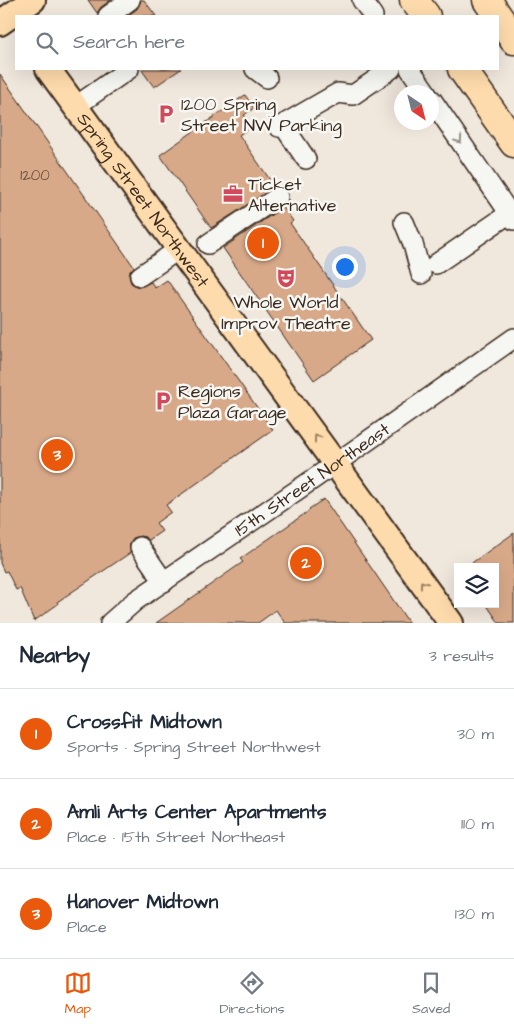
<!DOCTYPE html>
<meta charset="utf-8">
<style>
body{margin:0;font-family:"Architects Daughter",sans-serif;background:#f6f6f7;color:#1f2937}
.controls{position:absolute;right:15px;bottom:15px;display:grid;overflow:hidden;border-radius:0px;box-shadow:0 5px 20px #0002}
.controls button{width:45px;height:45px;display:grid;place-items:center;padding:0;border:0;border-bottom:1px solid #e0e1e3;background:#fff;color:#1f2937;font:25px sans-serif}
.compass{position:absolute;left:394px;top:85px;width:45px;height:45px;border-radius:50%;background:#fff;box-shadow:0 5px 20px #0002;rotate:145deg}
.you{position:absolute;left:344px;top:266px;width:18px;height:18px;margin:-12px;border:4px solid #fff;border-radius:50%;background:#1a73e8;box-shadow:0 0 0 8px #1a73e833}
.badge{display:grid;place-items:center;width:32px;height:32px;border-radius:50%;background:#ea580c;color:#fff;font-size:16px;font-weight:700}
.pin{position:absolute;translate:-50% -50%;border:2px solid #fff;box-shadow:0 1px 5px #0006}
.list{margin:0;padding:0;list-style:none}
h2{display:flex;justify-content:space-between;align-items:center;height:65px;margin:0;padding:0 20px;font-size:21px}
h2 small{font-size:16px;font-weight:400;color:#747a83}
.list li{display:grid;grid-template-columns:32px 1fr auto;gap:15px;align-items:center;box-sizing:border-box;height:90px;padding:0 20px;border-top:1px solid #e0e1e3}
.list b{display:block;font-size:19px;white-space:nowrap}
.list p{margin:0;font-size:16px;white-space:nowrap;color:#747a83}
.list em{font-size:16px;font-style:normal;color:#747a83}
.icon{flex:none;width:28px;height:28px;fill:none;stroke:currentColor;stroke-width:2;stroke-linecap:round;stroke-linejoin:round}
.map{position:relative;flex:none;width:514px;height:623px;overflow:hidden}
.search{position:absolute;background:#fff;box-shadow:0 5px 20px #0002;left:15px;right:15px;top:15px;height:55px;display:flex;align-items:center;gap:12px;box-sizing:border-box;padding:0 18px;border-radius:0px;color:#747a83;font-size:19px}
.sheet{height:335px;background:#fff}
nav{display:flex;justify-content:space-around;align-items:center;box-sizing:border-box;height:70px;border-top:1px solid #e0e1e3;background:#fff;font-size:14px;color:#747a83}
nav a{display:grid;justify-items:center;gap:2px}
nav .on{color:#ea580c}
.map>svg:first-child{display:block}
.building{fill:#d8a989;stroke:#3b2a1e}
.lines{fill:none;stroke-linecap:round;stroke-linejoin:round}
.minor-casing{stroke:#3b2a1e;stroke-width:22}
.major-casing{stroke:#3b2a1e;stroke-width:28}
.highway-casing{stroke:#3b2a1e;stroke-width:31}
.minor{stroke:#f6f6f2;stroke-width:19}
.major{stroke:#fedbac;stroke-width:24}
.highway{stroke:#fedbac;stroke-width:28}
.oneway{stroke:#989088}
.oneway2{stroke:#9c8265}
.labels{text-anchor:middle;stroke-width:5;stroke-linejoin:round;paint-order:stroke}
.number-label{font-size:15px;fill:#624a39}
.poi-label{font-size:18px;fill:#3b2a1e;stroke:#f6f6f2;text-anchor:start}
.street-label{font-size:18px;fill:#3b2a1e;stroke:#f6f6f2}
</style>
<div class="map">
<svg width="514" height="623" viewBox="0 0 514 623">
<rect width="100%" height="100%" fill="#f0e7dd"/>
<filter id="ink" filterUnits="userSpaceOnUse"><feTurbulence type="fractalNoise" baseFrequency=".02" numOctaves="2"/><feDisplacementMap in="SourceGraphic" scale="10" xChannelSelector="R" yChannelSelector="G"/><feConvolveMatrix kernelMatrix="1 2 1 2 8 2 1 2 1" color-interpolation-filters="sRGB"/></filter>
<g filter="url(#ink)">
<g class="building">
<polygon points="88,0 111,0 101,7 97,13"/>
<polygon points="141,0 144,0 156,16 127,16 137,9"/>
<polygon points="141,69 181,69 154,87"/>
<polygon points="0,74 134,267 130,271 129,276 131,283 136,286 140,287 151,282 155,288 167,280 273,430 166,505 171,512 156,523 162,531 149,540 145,537 140,536 133,538 130,543 130,553 57,602 58,604 34,621 20,588 16,590 7,571 4,572 0,563"/>
<polygon points="245,95 254,108 244,115 252,126 239,135 275,187 211,228 160,155"/>
<polygon points="283,207 293,221 290,223 371,340 314,380 223,248"/>
<polygon points="324,499 409,623 285,623 276,610 258,623 156,623 243,562 240,559 310,510 309,509"/>
<polygon points="514,533 514,623 499,623 486,604 495,604 495,567 466,567"/>
</g>
<g class="lines">
<defs>
<g id="minor">
<polyline points="362,0 373,16"/>
<polyline points="108,16 130,0"/>
<polyline points="255,69 267,78"/>
<polyline points="410,69 426,92"/>
<polyline points="432,100 514,220"/>
<polyline points="76,106 129,69"/>
<polyline points="283,125 306,159"/>
<polyline points="279,127 338,93 353,95 391,69"/>
<polyline points="404,222 413,244 421,274"/>
<polyline points="208,244 278,197"/>
<polyline points="436,264 510,213"/>
<polyline points="140,276 179,249"/>
<polyline points="140,547 164,582"/>
<path id="s1" d="M 110,623 L 135,601 L 312,480 L 514,338"/>
</g>
<g id="major">
<polyline points="0,23 33,0"/>
<path id="s2" d="M 48,69 L 451,623"/>
</g>
<g id="highway">
<polyline points="414,0 426,16"/>
<polyline points="487,0 514,40"/>
<polyline points="462,69 514,143"/>
</g>
</defs>
<use href="#minor" class="minor-casing"/>
<use href="#major" class="major-casing"/>
<use href="#highway" class="highway-casing"/>
<use href="#minor" class="minor"/>
<use href="#major" class="major"/>
<use href="#highway" class="highway"/>
</g>
<defs><path id="oneway-chevron" d="M-2-3.5L2.5 0L-2 3.5" fill="none" stroke-width="1.6" stroke-linecap="round" stroke-linejoin="round" transform="scale(1.25)"/></defs>
<use class="oneway" href="#oneway-chevron" transform="translate(459 140) rotate(55)"/>
<g class="oneway2">
<use href="#oneway-chevron" transform="translate(317 438) rotate(-126)"/>
<use href="#oneway-chevron" transform="translate(423 584) rotate(-126)"/>
</g>
</g>
<defs>
<symbol id="parking-bare" viewBox="-9 -9 18 18"><path d="M-3.5-5.5H1a3.5 3.5 0 0 1 0 7H-1V5.5H-3.5ZM-1-3.4V-.6H.8a1.4 1.4 0 0 0 0-2.8Z" fill="#d1495b" stroke="#f6f6f2" stroke-width="2.5" paint-order="stroke"/></symbol>
<symbol id="office-bare" viewBox="-9 -9 18 18"><path d="M-6-3h4V-5.5h4V-3h4V5H-6ZM-1-4.5V-3h2v-1.5ZM-6 0V1H6V0Z" fill="#d1495b" stroke="#f6f6f2" stroke-width="2.5" paint-order="stroke"/></symbol>
<symbol id="theatre-bare" viewBox="-9 -9 18 18"><path d="M-5-5.5Q0-4 5-5.5V0Q5 5 0 6Q-5 5-5 0ZM-3.3-2.5H-1v1.5H-3.3ZM1-2.5H3.3v1.5H1ZM-2.8 1Q0 5.5 2.8 1Z" fill="#d1495b" stroke="#f6f6f2" stroke-width="2.5" paint-order="stroke"/></symbol>
</defs>
<g fill-rule="evenodd">
<use href="#parking-bare" x="152" y="100" width="28" height="28"/>
<use href="#office-bare" x="219" y="180" width="28" height="28"/>
<use href="#theatre-bare" x="272" y="264" width="28" height="28"/>
<use href="#parking-bare" x="149" y="387" width="28" height="28"/>
</g>
<g class="labels">
<g class="number-label">
<text x="35" y="180">1200</text>
</g>
<g class="poi-label">
<text x="181" y="110">1200 Spring<tspan x="181" dy="21">Street NW Parking</tspan></text>
<text x="248" y="190">Ticket<tspan x="248" dy="21">Alternative</tspan></text>
<text x="286" y="308" text-anchor="middle">Whole World<tspan x="286" dy="21">Improv Theatre</tspan></text>
<text x="178" y="397">Regions<tspan x="178" dy="21">Plaza Garage</tspan></text>
</g>
<g class="street-label">
<text dy="6" stroke="none"><textPath href="#s2" startOffset="162">Spring Street Northwest</textPath></text>
<text dy="6" stroke="none"><textPath href="#s1" startOffset="248">15th Street Northeast</textPath></text>
</g>
</g>
</svg>
<div class="controls">
<button><svg class="icon" aria-label="layers" viewBox="0 0 24 24"><path d="M12 4l9 5-9 5-9-5zM3 14l9 5 9-5"/></svg></button>
</div>
<svg class="compass" viewBox="-18 -18 36 36"><path d="M0-13l5 13h-10z" fill="#e53935"/><path d="M0 13l5-13h-10z" fill="#747a83"/></svg>
<div class="you"></div>
<div class="pin badge" style="left:263px;top:243px">1</div>
<div class="pin badge" style="left:306px;top:563px">2</div>
<div class="pin badge" style="left:57px;top:455px">3</div>
<div class="search"><svg class="icon" aria-label="search" viewBox="0 0 24 24"><circle cx="10" cy="10" r="6"/><path d="M15 15l6 6"/></svg>Search here</div>
</div>
<section class="sheet">
<h2>Nearby<small>3 results</small></h2>
<ul class="list">
<li><span class="badge">1</span><div><b>Crossfit Midtown</b><p>Sports · Spring Street Northwest</p></div><em>30 m</em></li>
<li><span class="badge">2</span><div><b>Amli Arts Center Apartments</b><p>Place · 15th Street Northeast</p></div><em>110 m</em></li>
<li><span class="badge">3</span><div><b>Hanover Midtown</b><p>Place</p></div><em>130 m</em></li>
</ul>
</section>
<nav>
<a class="on"><svg class="icon" aria-label="map" viewBox="0 0 24 24"><path d="M3 6l6-2 6 2 6-2v14l-6 2-6-2-6 2zM9 4v14M15 6v14"/></svg>Map</a>
<a><svg class="icon" aria-label="directions" viewBox="0 0 24 24"><path d="M12 3l9 9-9 9-9-9zM9 14v-3h6M13 9l2 2-2 2"/></svg>Directions</a>
<a><svg class="icon" aria-label="saved" viewBox="0 0 24 24"><path d="M7 4h10v16l-5-4-5 4z"/></svg>Saved</a>
</nav>
